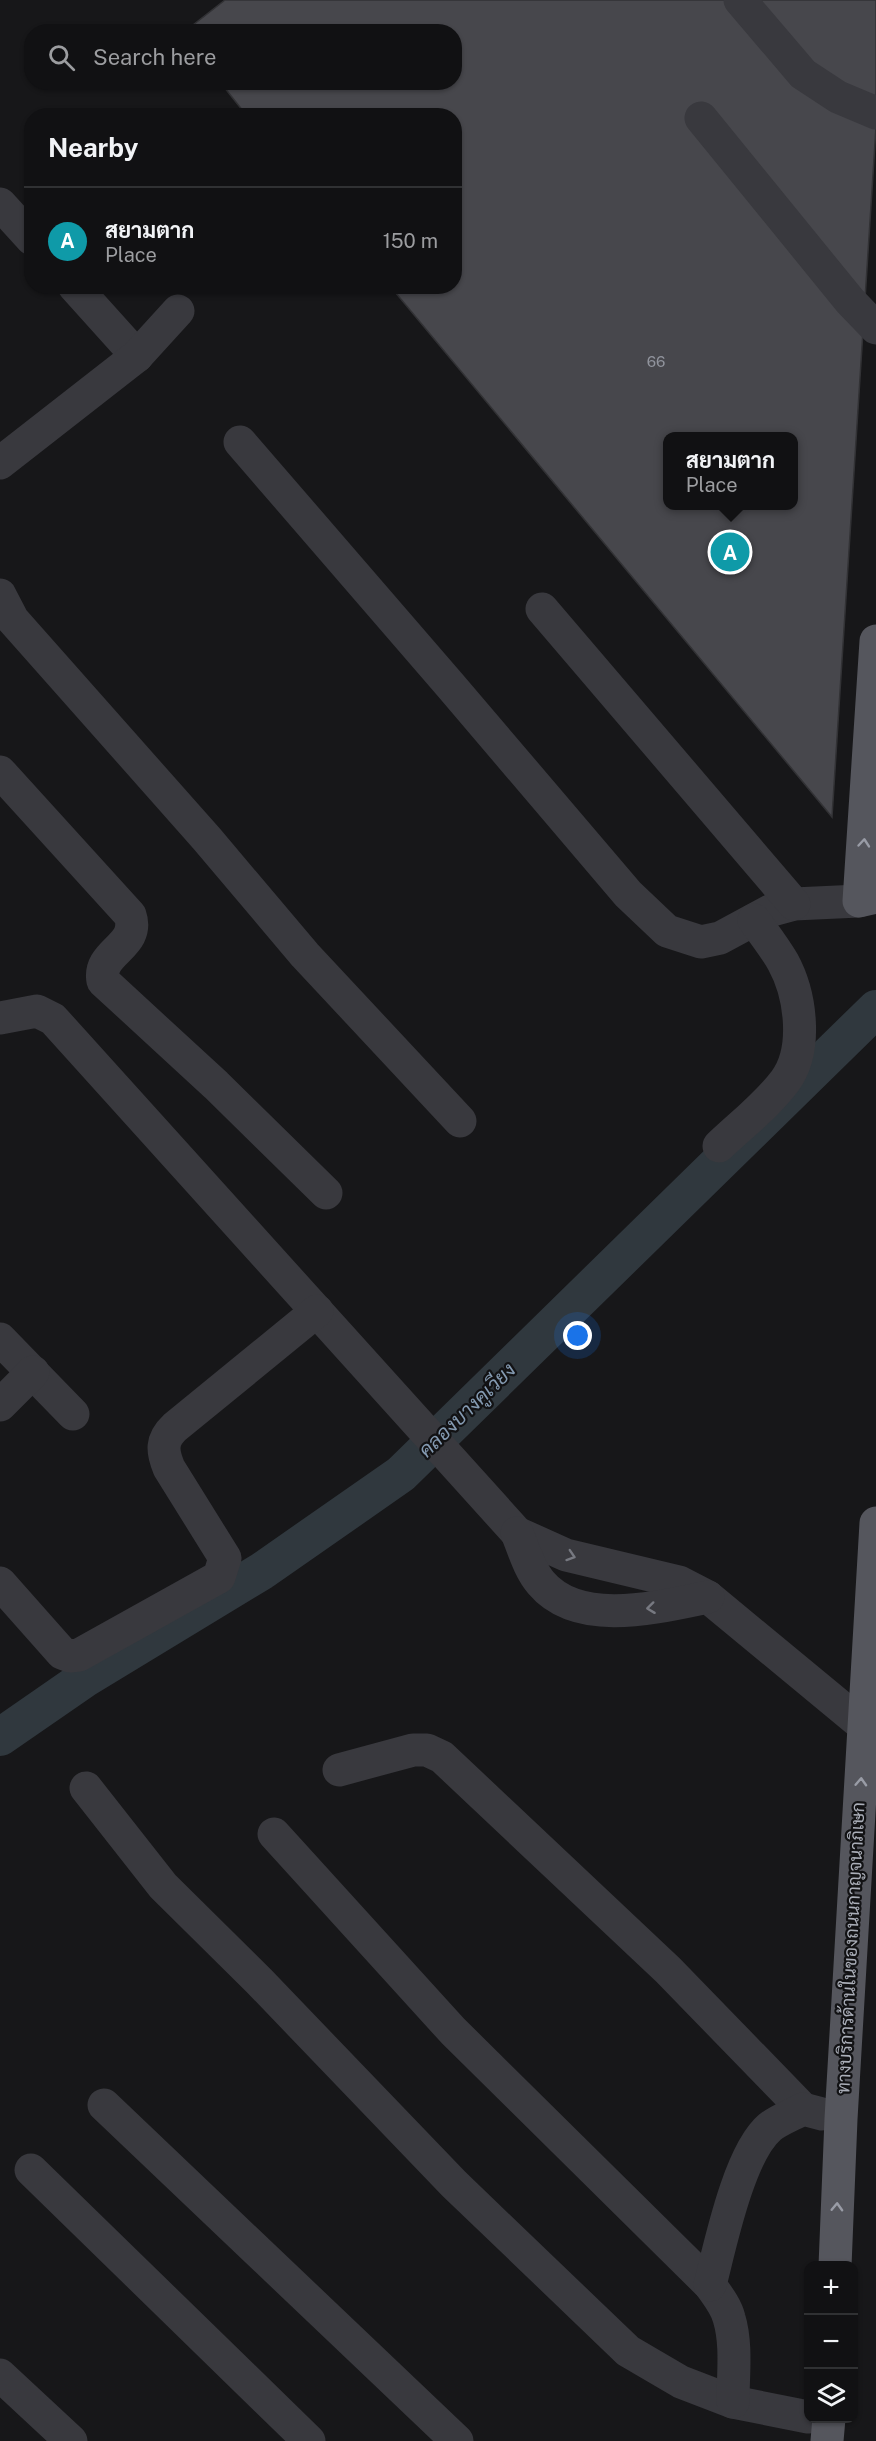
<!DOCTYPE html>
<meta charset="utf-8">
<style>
body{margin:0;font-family:"Public Sans",Sarabun,sans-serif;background:#1e1f21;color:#f1f3f6}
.controls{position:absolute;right:18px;bottom:18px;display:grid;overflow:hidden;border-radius:12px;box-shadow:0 2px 4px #0004}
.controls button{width:54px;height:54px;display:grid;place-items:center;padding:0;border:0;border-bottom:2px solid #303133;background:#111113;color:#f1f3f6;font:30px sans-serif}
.you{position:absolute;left:578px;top:1336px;width:21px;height:21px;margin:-15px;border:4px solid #fff;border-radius:50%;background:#1a73e8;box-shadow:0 0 0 9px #1a73e833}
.badge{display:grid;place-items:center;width:39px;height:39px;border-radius:50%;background:#ea580c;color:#fff;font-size:20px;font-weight:700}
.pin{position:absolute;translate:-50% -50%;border:3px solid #fff;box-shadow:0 2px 6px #0006}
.popup{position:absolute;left:663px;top:432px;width:135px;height:78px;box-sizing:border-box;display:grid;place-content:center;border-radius:12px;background:#111113;filter:drop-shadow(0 2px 4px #0005);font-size:20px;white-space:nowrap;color:#9c9da0}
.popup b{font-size:22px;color:#f1f3f6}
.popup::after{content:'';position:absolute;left:50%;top:100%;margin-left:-12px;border:12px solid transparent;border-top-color:#111113}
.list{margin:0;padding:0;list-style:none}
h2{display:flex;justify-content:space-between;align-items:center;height:78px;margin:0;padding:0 24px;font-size:26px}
h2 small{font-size:20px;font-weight:400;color:#9c9da0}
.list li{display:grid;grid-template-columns:39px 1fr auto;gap:18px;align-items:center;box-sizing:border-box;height:108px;padding:0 24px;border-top:2px solid #303133}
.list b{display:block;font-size:22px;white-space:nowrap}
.list p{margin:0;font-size:20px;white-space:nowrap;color:#9c9da0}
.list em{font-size:20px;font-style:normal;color:#9c9da0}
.icon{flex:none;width:33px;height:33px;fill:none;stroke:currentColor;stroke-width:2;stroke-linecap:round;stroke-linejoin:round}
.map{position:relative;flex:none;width:876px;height:2441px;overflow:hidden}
.search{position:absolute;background:#111113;box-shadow:0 2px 4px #0004;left:24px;top:24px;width:438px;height:66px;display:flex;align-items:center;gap:15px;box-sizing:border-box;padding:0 21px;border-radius:24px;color:#9c9da0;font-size:22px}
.panel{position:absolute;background:#111113;box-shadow:0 2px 4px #0004;left:24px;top:108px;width:438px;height:186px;border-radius:24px}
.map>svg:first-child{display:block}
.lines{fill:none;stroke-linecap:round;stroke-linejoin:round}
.canal{stroke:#30383e;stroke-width:38}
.building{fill:#47474c;stroke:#323235;stroke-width:1.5;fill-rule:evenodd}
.minor{stroke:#39393e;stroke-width:33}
.major{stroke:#55565d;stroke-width:33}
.oneway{stroke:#999ca6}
.oneway2{stroke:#777981}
.labels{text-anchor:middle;stroke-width:4.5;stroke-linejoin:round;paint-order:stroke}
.number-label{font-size:15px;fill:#91949d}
.street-label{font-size:18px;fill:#aaaeb8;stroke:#121214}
.water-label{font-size:20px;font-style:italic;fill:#849ab1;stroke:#121214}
</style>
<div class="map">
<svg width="876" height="2441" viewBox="0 0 876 2441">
<rect width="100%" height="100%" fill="#171719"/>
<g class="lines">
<polyline class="canal" points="0,1737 84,1679 262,1571 401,1474 876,1009"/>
</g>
<path class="building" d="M 225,0 L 876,0 L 876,127 L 832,817 L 390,286 L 454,286 L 454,116 L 247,116 L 220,82 L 454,82 L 454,32 L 184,32 ZM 667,436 L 793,436 L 793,506 L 667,506 Z"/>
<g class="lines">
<g class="minor">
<polyline points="740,0 803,74 838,97 876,113"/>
<polyline points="701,118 850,301 876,328"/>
<polyline points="0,204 32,239"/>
<polyline points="74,286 137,356"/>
<polyline points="240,442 450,685 628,894 667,931 701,942 720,938 772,910 794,904 859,901"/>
<polyline points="0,463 137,356 178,311"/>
<polyline points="0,595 13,620 207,839 305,955 460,1121"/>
<polyline points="542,609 794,904"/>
<path d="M 0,772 L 130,915 C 141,947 97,951 103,981 L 216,1085 L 326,1193"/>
<polyline points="0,1018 37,1011 53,1019 517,1533 566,1555 679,1582 708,1597 864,1726"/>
<path d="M 719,1146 C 741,1125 766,1106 785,1081 C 808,1050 801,995 783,962 C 775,948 764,934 754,920"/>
<polyline points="0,1339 73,1414"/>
<polyline points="0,1405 33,1372"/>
<path d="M 517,1533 C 524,1550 529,1569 541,1583 C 579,1628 659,1607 708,1597"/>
<path d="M 0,1583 L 62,1653 L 70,1656 L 79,1655 L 219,1577 L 225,1558 L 169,1468 C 162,1451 161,1440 175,1427 L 317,1311"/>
<polyline points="339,1770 413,1750 427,1750 442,1757 668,1970 803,2109"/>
<polyline points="86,1788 163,1886 259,1981 454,2184 628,2351 681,2382 733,2402 808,2417"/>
<path d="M 274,1834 L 453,2031 L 710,2285 C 717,2295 726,2306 729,2318 C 737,2344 733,2375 733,2402"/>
<polyline points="104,2105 457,2441"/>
<polyline points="31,2170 309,2441"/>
<path d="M 710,2285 C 720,2246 739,2153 770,2127 C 779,2120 792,2115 803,2109 L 822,2114"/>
<polyline points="0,2375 71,2441"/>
</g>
<g class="major">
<polyline points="876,641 859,901 876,897"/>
<polyline points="835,2266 841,2119 876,1523"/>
<polyline points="827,2441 829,2418"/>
</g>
</g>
<defs><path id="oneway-chevron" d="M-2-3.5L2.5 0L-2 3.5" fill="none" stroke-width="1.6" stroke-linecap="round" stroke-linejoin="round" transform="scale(1.5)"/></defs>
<g class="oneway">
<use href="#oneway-chevron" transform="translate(864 843) rotate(-85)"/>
<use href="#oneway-chevron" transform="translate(861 1782) rotate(-87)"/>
<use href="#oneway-chevron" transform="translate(837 2207) rotate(-88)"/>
</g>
<g class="oneway2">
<use href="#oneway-chevron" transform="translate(571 1556) rotate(18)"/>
<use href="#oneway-chevron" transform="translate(651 1608) rotate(173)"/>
</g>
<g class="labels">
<g class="number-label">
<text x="656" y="367">66</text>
</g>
<g class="street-label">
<text transform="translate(851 1948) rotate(-87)" y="6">ทางบริการด้านในของถนนกาญจนาภิเษก</text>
</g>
<g class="water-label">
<text transform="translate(467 1410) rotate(-44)" y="7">คลองบางคูเวียง</text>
</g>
</g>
</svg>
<div class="controls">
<button>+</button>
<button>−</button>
<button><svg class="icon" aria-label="layers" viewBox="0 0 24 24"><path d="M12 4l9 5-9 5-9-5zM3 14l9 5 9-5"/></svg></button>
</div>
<div class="you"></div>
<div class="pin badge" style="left:730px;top:552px;background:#0f9aa8">A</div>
<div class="popup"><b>สยามตาก</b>Place</div>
<div class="search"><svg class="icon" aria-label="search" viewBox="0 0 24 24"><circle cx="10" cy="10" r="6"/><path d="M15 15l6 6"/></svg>Search here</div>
<section class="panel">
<h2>Nearby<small></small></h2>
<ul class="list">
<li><span class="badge" style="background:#0f9aa8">A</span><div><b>สยามตาก</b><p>Place</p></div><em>150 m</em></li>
</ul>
</section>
</div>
